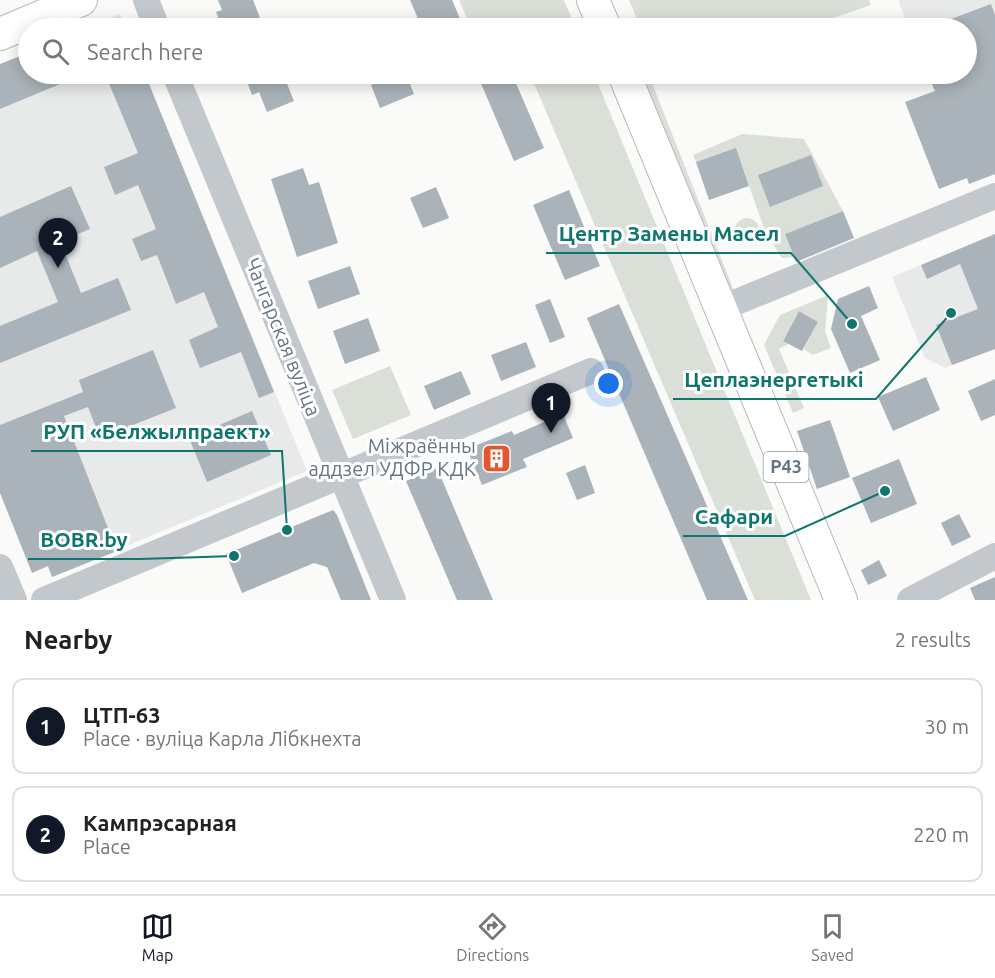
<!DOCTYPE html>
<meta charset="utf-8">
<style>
body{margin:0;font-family:Ubuntu,sans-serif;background:#f6f6f6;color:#222}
.you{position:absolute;left:609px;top:384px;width:21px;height:21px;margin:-15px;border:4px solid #fff;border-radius:50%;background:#1a73e8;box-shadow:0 0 0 9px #1a73e833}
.badge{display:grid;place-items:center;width:39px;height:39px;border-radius:50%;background:#111827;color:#fff;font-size:20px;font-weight:700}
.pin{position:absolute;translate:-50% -50px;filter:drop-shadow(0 2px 3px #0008)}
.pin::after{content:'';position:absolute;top:32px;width:21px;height:18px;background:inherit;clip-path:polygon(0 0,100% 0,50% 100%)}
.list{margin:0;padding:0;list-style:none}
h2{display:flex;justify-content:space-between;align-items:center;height:78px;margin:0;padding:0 24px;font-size:26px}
h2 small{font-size:20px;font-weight:400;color:#767676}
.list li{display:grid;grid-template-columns:39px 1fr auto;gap:18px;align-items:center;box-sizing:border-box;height:96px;margin:0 12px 12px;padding:0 12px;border:2px solid #e0e0e0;border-radius:12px}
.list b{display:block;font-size:22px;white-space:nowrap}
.list p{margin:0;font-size:20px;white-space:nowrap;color:#767676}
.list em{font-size:20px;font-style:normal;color:#767676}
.icon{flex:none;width:33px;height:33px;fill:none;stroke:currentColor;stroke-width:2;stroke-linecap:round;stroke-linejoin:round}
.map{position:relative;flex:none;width:995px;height:600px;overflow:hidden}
.search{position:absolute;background:#fff;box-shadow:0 3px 15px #0003;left:18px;right:18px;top:18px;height:66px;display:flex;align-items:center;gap:15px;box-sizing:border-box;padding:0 21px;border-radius:33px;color:#767676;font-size:22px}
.sheet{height:294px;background:#fff}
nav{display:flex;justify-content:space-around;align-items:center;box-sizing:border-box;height:84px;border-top:2px solid #e0e0e0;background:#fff;font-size:16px;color:#767676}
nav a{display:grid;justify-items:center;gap:3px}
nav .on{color:#111827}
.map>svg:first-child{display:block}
.built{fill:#e8e9e9}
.green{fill:#dadfd7}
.building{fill:#aab3b9}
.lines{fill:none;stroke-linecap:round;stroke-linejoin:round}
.major-casing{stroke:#b5babe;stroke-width:34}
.minor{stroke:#c3c8cc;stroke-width:26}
.major{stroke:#fff;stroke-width:32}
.labels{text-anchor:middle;stroke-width:6;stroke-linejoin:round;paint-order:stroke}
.shield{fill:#fff;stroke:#939fa8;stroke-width:1.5}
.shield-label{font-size:18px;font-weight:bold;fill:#657683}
.street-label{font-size:20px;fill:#657683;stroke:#fff}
.poi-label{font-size:20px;fill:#657683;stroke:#fff;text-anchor:end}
.leader{fill:none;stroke:#0f766e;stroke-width:2}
.callout-dot{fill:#0f766e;stroke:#fff;stroke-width:2}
.callout-label{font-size:21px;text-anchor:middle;font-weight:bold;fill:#0f766e;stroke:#fff;stroke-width:6;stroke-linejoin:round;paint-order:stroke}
</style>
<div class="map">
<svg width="995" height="600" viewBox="0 0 995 600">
<rect width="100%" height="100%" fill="#fafaf8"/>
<g class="built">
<polygon points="898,0 995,0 995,174 969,184 928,74 966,74 966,28 909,28"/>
<polygon points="120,14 126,28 87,28"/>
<polygon points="28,53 28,74 145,74 307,471 52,577 5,457 0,459 0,65"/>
<polygon points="995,234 995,349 945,368 925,358 892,277"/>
</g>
<g class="green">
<polygon points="459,0 564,0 576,28 502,28 470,25"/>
<polygon points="629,0 869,0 871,5 805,28 641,28"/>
<polygon points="530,74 594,74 811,600 755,600"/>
<polygon points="652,83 738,301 722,308 631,91"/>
<path d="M 742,134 L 804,139 L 843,211 L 785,234 L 794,257 L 782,258 C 774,249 772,237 764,228 L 736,149 L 696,162 L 693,155 Z"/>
<circle cx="747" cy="230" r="12"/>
<polygon points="828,295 825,332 831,348 813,355 804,349 818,322 799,311 783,340 789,344 779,349 804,408 793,413 764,345 780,315"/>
<polygon points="390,366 411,415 353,439 332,390"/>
</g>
<g class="building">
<polygon points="218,0 253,0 264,28 222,28 216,12 222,10"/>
<polygon points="410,0 452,0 464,28 422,28"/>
<polygon points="991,4 995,15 995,174 969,184 967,178 939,189 905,102 935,91 928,74 966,74 966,28 930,27"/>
<polygon points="28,53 28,74 84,74 0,109 0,64"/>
<polygon points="105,74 145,74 274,392 259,398 241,352 200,368 189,340 218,327 204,292 176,304 157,255 141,261 132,239 156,229 138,185 115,195 104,167 138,153"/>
<polygon points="244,74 283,74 294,101 267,112 259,92 252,95"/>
<polygon points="400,74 406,74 414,94 380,108 371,85"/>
<polygon points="477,74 512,74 544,148 514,161"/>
<polygon points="736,148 749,186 709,200 696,162"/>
<polygon points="811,155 823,186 770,207 758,175"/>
<polygon points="303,168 309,185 319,182 338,243 297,257 271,179"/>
<polygon points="71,186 90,229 60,241 81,293 118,278 131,310 0,363 0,326 58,302 37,251 0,268 0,217"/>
<polygon points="436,187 449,218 423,228 410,198"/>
<polygon points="569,190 600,266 565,280 533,205"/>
<polygon points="843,211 854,238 796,262 785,234"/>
<polygon points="995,234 995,349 952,365 936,325 978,309 960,264 927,279 921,265"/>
<polygon points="350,266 360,294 318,309 308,281"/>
<polygon points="869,286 878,308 861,316 880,360 850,373 831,329 838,299"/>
<polygon points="550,299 565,337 550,343 535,305"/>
<polygon points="619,304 748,600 707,600 587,318"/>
<polygon points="799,311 818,322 802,351 783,341"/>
<polygon points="368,318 380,351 345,364 333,331"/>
<polygon points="526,342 536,367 501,381 491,355"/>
<polygon points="153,350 176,408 100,438 88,407 64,416 117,551 52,577 48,566 32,573 0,493 0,425 83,392 79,380"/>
<polygon points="461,371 471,394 434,410 424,386"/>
<polygon points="926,377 940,410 893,431 878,397"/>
<polygon points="995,379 995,415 981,421 968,391"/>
<polygon points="252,411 271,455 207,482 189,438"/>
<polygon points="563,414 573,438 523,459 527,467 482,485 467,449 512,431 514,435"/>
<polygon points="830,420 850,477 817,489 797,431"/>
<polygon points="899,459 917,504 871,523 852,478"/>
<polygon points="585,465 595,493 577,500 566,473"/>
<polygon points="437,468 493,600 457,600 406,481"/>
<polygon points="333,510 337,515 371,600 341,600 327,567 314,563 242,593 226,554"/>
<polygon points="959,514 971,537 952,546 941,523"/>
<polygon points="879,560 887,576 868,585 861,570"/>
<polygon points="995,577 995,600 975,600 970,588"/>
</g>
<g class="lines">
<defs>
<g id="major">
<polyline points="593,0 605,28"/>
<polyline points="0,34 81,0"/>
<polyline points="624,74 841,600"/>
</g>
</defs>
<use href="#major" class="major-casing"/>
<g class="minor">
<polyline points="146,0 157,28"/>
<polyline points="175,74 393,600"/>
<polyline points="722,308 995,196"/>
<polyline points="0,567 14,600"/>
<polyline points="44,600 591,371"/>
<polyline points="910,600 995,556"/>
</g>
<use href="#major" class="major"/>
</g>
<defs>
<symbol id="building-square" viewBox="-11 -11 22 22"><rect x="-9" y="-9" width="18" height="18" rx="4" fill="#e4572e" stroke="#fff"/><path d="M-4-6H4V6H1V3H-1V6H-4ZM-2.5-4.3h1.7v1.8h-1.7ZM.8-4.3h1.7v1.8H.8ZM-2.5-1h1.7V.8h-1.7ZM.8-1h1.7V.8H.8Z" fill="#fff"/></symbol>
</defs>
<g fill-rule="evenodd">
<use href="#building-square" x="480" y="442" width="33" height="33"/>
</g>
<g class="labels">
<rect class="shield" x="763.5" y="452" width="45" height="30" rx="4.5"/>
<g class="shield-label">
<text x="786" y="473">Р43</text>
</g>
<g class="street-label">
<text transform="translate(283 337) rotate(68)" y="7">Чангарская вуліца</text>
</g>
<g class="poi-label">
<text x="476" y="453">Міжраённы<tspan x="476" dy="23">аддзел УДФР КДК</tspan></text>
</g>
</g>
<path class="leader" d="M852 324L791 253H546M951 313L876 399H673M287 530L282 451H31M885 491L785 536H683M234 556L140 559H28"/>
<g class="callout-dot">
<circle cx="852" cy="324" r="6"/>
<circle cx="951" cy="313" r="6"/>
<circle cx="287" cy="530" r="6"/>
<circle cx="885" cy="491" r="6"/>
<circle cx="234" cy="556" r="6"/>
</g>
<g class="callout-label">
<text x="669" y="241">Центр Замены Масел</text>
<text x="774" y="387">Цеплаэнергетыкі</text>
<text x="157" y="439">РУП «Белжылпраект»</text>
<text x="734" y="524">Сафари</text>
<text x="84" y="547">BOBR.by</text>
</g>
</svg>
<div class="you"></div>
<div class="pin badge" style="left:551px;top:433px">1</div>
<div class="pin badge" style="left:58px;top:268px">2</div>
<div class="search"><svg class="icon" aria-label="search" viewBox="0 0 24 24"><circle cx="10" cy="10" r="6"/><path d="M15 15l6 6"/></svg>Search here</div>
</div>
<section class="sheet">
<h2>Nearby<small>2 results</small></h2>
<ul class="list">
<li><span class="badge">1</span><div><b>ЦТП-63</b><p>Place · вуліца Карла Лібкнехта</p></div><em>30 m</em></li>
<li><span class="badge">2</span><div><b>Кампрэсарная</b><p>Place</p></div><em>220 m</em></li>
</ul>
</section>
<nav>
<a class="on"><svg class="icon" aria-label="map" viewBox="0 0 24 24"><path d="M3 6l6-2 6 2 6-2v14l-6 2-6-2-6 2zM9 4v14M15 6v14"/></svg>Map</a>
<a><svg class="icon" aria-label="directions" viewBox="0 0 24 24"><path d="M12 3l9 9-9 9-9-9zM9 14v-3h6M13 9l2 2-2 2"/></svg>Directions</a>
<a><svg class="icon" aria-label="saved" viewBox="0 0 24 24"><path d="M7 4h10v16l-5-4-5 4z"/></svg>Saved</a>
</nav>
